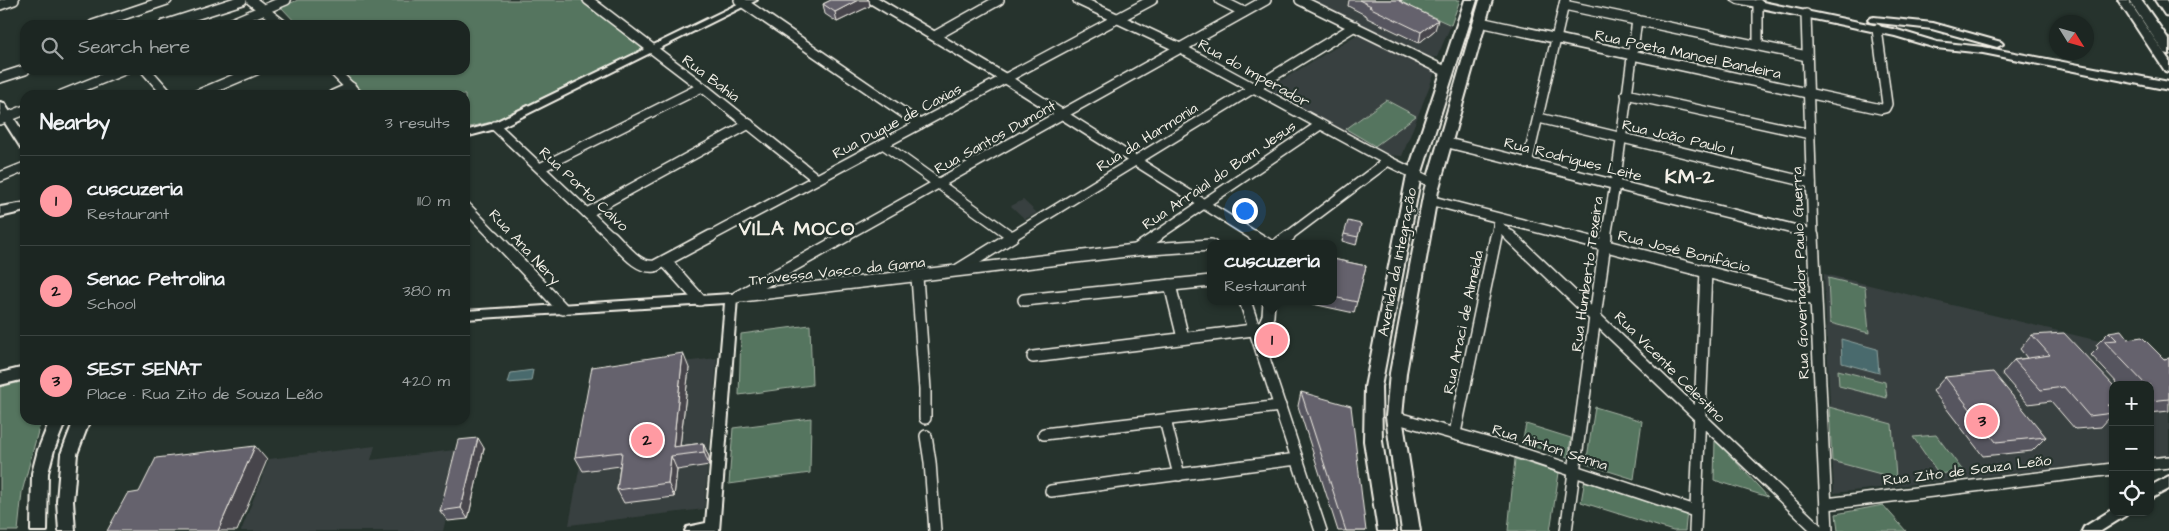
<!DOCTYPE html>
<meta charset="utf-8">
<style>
body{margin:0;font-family:"Architects Daughter",sans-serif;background:#29322f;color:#f1f3f6}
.controls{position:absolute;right:15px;bottom:15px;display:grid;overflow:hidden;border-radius:10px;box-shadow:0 1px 4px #0004}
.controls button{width:45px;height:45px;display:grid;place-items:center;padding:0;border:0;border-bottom:1px solid #3a4340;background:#1c2622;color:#f1f3f6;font:25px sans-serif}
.compass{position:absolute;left:2049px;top:15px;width:45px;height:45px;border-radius:50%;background:#1c2622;box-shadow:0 1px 4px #0004;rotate:127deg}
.you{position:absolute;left:1244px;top:210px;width:18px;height:18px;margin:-12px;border:4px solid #fff;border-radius:50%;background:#1a73e8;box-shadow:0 0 0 8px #1a73e833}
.badge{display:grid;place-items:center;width:32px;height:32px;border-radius:50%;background:#ff9aa2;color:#111;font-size:16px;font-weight:700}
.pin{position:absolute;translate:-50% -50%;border:2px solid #fff;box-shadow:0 1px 5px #0006}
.popup{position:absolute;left:1207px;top:240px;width:130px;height:65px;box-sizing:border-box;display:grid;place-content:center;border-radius:10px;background:#1c2622;filter:drop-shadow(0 1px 4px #0005);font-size:16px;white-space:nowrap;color:#a0a5a5}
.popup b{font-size:19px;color:#f1f3f6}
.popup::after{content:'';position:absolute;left:50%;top:100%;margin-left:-10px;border:10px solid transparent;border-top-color:#1c2622}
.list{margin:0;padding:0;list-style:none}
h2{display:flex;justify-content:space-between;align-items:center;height:65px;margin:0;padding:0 20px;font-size:21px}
h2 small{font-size:16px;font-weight:400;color:#a0a5a5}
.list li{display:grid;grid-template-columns:32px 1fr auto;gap:15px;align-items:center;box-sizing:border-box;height:90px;padding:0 20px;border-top:1px solid #3a4340}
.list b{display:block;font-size:19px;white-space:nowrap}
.list p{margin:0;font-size:16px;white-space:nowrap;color:#a0a5a5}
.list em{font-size:16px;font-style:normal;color:#a0a5a5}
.icon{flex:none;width:28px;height:28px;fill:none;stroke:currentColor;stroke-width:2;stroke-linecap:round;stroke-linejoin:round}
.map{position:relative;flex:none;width:2169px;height:531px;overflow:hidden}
.search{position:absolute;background:#1c2622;box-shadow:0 1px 4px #0004;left:20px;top:20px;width:450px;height:55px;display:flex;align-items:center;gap:12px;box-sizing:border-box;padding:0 18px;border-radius:15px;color:#a0a5a5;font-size:19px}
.panel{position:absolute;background:#1c2622;box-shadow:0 1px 4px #0004;left:20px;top:90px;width:450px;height:335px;border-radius:15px}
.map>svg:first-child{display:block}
.built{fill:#394140}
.green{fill:#54745e;stroke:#a4b2a3}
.water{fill:#486b6d;stroke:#8da19e}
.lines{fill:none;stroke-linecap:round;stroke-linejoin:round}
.minor-far1-casing{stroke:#f4f1e8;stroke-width:12}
.minor-casing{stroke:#f4f1e8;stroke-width:14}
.tertiary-casing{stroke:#f4f1e8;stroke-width:4}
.secondary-casing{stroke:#f4f1e8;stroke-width:4}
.primary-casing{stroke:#f4f1e8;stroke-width:4}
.trunk-casing{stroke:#f4f1e8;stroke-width:4}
.minor-far1{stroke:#26332d;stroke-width:9}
.minor{stroke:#26332d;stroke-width:11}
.tertiary{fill:#26332d;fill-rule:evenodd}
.secondary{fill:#26332d;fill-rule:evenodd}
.primary{fill:#26332d;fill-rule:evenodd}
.trunk{fill:#26332d;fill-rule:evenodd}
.wall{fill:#57545e;stroke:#f4f1e8}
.shaded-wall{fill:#47454c;stroke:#f4f1e8}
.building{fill:#65626d;stroke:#f4f1e8}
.labels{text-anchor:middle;stroke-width:4.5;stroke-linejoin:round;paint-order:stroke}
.street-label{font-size:15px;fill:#f4f1e8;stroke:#26332d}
.district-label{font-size:20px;font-weight:bold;letter-spacing:1px;fill:#f4f1e8;stroke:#26332d}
</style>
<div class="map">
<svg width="2169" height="531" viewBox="0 0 2169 531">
<rect width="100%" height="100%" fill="#26332d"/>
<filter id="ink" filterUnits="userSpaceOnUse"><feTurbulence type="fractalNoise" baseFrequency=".02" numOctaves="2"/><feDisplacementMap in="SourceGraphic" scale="10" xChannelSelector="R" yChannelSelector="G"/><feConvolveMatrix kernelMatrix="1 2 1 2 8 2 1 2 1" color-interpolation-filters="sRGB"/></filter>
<g filter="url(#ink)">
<g class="built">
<polygon points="1306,0 1396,0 1451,25 1437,57 1427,57"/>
<polygon points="1358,34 1435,72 1402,156 1390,155 1267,89"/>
<polygon points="1023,200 1037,213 1025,219 1011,206"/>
<polygon points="1824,274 2169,358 2169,456 2150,458 2150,385 2113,385 2113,462 1834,493"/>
<polygon points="717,358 704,509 569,525 597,372"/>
<polygon points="375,446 371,460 463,449 443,531 241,531 269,459"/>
</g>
<g class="green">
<polygon points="298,0 581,0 643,49 491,122 465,128 465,95 362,95 339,70 465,70 465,25 298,25 281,7"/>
<polygon points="1396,0 1460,0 1451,25"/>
<polygon points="1386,100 1416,116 1375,146 1346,129"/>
<polygon points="1828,278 1865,287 1869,333 1830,323"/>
<polygon points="810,325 812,385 739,395 741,334"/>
<polygon points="1838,370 1885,382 1887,398 1839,386"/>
<polygon points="25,381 25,420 41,420 22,492 18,531 0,531 0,387"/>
<polygon points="1595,407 1642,421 1634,479 1586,464"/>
<polygon points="1829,407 1892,424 1896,478 1832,461"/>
<polygon points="811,418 810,473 729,484 733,428"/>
<polygon points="1526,424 1571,438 1568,457 1522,443"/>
<polygon points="1936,435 1963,471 1939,474 1913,437"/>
<polygon points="1715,439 1768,497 1714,480"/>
<polygon points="1515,459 1559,473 1550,531 1508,531"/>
<polygon points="1585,479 1687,511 1685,531 1673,531 1581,502"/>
<polygon points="1883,505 1906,531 1838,531 1836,514"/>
</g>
<g class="water">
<polygon points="1841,339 1877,349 1879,373 1842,363"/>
<polygon points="533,370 531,381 508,383 511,373"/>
</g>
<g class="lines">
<defs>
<g id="minor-far1">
<polyline points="251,0 283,25"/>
<polyline points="588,0 702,87 817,179"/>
<polyline points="739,0 920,124"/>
<polyline points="873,0 1006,79 1256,237"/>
<polyline points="1078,0 1180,48 1388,161 1433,183"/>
<polyline points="1220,0 1244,12"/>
<polyline points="1300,0 1447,72"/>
<polyline points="1758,4 1758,45"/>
<polyline points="0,5 14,0"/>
<polyline points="1564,5 1807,56"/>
<polyline points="1806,14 1813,237"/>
<polyline points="1480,22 1881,109 1885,108 1887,104 1877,29"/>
<polyline points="93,25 167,0"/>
<polyline points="164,25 242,0"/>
<polyline points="227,25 286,0"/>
<polyline points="935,36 999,0"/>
<polyline points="146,70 168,95"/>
<polyline points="333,70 358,95"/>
<polyline points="0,78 25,70"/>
<polyline points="1626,94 1810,134"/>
<polyline points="62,95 124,70"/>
<polyline points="197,95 256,70"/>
<polyline points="333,95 351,87"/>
<polyline points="1539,118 1811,183"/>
<polyline points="0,120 25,110"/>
<polyline points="495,126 612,237"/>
<polyline points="1444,142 1813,234"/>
<polyline points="883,144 1011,236"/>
<polyline points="1527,164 1565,0"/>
<polyline points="540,168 702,87"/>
<polyline points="0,177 25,167"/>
<polyline points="1429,200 1573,237"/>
<polyline points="465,206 495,237"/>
<polyline points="587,213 749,124"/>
<polyline points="1498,225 1511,237"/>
<polyline points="709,237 1152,0"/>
<polyline points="843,237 1266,0"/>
<polyline points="1011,237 1355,26"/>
<polyline points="1155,237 1320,125"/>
<polyline points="1287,237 1388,161"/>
<polyline points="1496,237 1499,221"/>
<polyline points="1606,237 1615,185 1637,20"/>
</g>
<g id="minor">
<polyline points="494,236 563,309"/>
<path d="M 611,236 C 623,247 637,269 655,266 L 711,236"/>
<polyline points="1254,236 1267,244"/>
<polyline points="1510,236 1819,531"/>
<polyline points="1568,236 1815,300"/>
<polyline points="1813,236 1827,531"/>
<polyline points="1278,244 1289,236"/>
<polyline points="1136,250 1157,236"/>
<polyline points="666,262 700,300"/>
<polyline points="958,270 1013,236"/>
<polyline points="917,277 925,389 925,418"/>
<polyline points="1170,285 1183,338"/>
<polyline points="742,296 1135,250 1211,245"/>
<polyline points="737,297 846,236"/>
<polyline points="1024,300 1211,281"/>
<polyline points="1245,301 1321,531"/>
<polyline points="1033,357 1253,330 1264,325 1268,316 1269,301"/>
<polyline points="1394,417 1508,449 1695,511"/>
<polyline points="1165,420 1179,475"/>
<polyline points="1455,433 1496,236"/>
<polyline points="1044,434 1280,406"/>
<polyline points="926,436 930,462 935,531"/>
<polyline points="2150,464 2169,462"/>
<polyline points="1051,491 1297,459"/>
<polyline points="1826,504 2113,469"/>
<polyline points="1566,531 1606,236"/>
<polyline points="1695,531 1706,271"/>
</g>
<g id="tertiary">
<polygon points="746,0 757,0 499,128 465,137 465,131 491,124"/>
<polygon points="731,294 735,295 737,298 719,531 685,531 687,527 706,523 725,303 465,319 465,311"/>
<polygon points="2169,476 2169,489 2150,499 2150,486"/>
<polygon points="2113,509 2113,512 2127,512 2125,516 2101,531 2082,531 2084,527"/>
</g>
<g id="secondary">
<polygon points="1732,0 1753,0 1897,30 1937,42 1983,47 2169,82 2169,90 1983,53 1936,48 1895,36 1737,3"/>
<polygon points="2118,0 2128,0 2169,60 2169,72 2165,71"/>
<polygon points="2155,0 2165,0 2169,5 2169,16 2165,15"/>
<polygon points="1874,17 1933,23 2001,42 2003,44 1997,47 1932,29 1870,22 1868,20 1870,18"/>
<polygon points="0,102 4,103 25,135 25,149 21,148 0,115"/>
<polygon points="25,203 25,211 0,217 0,207"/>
<polygon points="25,367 25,379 0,385 0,373"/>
<polygon points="50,420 66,420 54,450 48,473 47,531 31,531 32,473 38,450"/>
<polygon points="74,420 90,420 77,454 73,501 75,531 59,531 57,501 61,454"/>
</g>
<g id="primary">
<polygon points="1465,0 1477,0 1421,175 1381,387 1382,441 1396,531 1378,531 1364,441 1365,387 1407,175"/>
<polygon points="1480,0 1492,0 1438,191 1406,373 1402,417 1420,531 1402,531 1386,417 1390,373 1424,191"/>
</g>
<polygon id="trunk" points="2129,0 2141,0 2169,40 2169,54 2164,53"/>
</defs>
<use href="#minor-far1" class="minor-far1-casing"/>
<use href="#minor" class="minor-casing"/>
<use href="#tertiary" class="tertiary-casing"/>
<use href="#secondary" class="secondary-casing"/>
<use href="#primary" class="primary-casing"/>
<use href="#trunk" class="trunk-casing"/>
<use href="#minor-far1" class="minor-far1"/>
<use href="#minor" class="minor"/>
<use href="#tertiary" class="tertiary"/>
<use href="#secondary" class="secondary"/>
<use href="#primary" class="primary"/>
<use href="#trunk" class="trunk"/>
</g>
<g class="wall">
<polygon points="831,0 869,0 870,6 837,22 825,14 823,4"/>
<polygon points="1349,0 1402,0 1401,2 1435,30 1419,43 1367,18 1367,16 1348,6"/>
<polygon points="1361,224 1356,245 1342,241 1344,234"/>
<polygon points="1333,259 1366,266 1354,313 1308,303 1309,301 1333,301"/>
<polygon points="2109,332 2128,339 2164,359 2169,358 2169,411 2150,413 2150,385 2119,385 2091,355 2098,348 2096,345"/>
<polygon points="2032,335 2113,385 2113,417 2110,417 2101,427 2075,429 2051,401 2028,404 2002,374 2014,360 2027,358 2020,349"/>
<polygon points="689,368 680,446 703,443 709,457 709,465 677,470 674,497 624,503 617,490 620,466 583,471 575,457"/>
<polygon points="1945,377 2046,437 2032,451 1983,456 1933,391"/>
<polygon points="1301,392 1366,531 1338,531 1298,406"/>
<polygon points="484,448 468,519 448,521 440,511"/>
</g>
<g class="shaded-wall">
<polygon points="858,0 869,0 870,6 837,22 835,12"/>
<polygon points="1438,20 1435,30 1419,43 1421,32"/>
<polygon points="683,353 689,368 679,455 673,447"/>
<polygon points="478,438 484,448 468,519 461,508"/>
<polygon points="703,443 709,457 709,465 704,452"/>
<polygon points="255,446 267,460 237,531 218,531"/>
<polygon points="671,456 677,470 674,497 668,483"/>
</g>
<g class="building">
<polygon points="831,0 858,0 835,12 823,4"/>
<polygon points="1359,0 1401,0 1399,1 1438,20 1421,32 1369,7 1371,6"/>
<polygon points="1348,221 1361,224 1358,237 1344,234"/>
<polygon points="1333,259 1366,266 1357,302 1333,297"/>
<polygon points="2121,330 2128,339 2142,337 2164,359 2169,358 2169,399 2150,401 2150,390 2151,390 2150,385 2146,385 2104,341 2117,340 2109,332"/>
<polygon points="2064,333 2113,385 2113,405 2108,405 2113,411 2113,413 2089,416 2064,387 2041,390 2014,360 2050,355 2032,335"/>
<polygon points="683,353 673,447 703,443 704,452 671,456 668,483 617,490 622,452 575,457 592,367"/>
<polygon points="1993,372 2046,437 1996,442 1945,377"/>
<polygon points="1301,392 1351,406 1366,531 1346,531"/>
<polygon points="478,438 461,508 440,511 458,440"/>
<polygon points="255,446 218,531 107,531 127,494 139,492 156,458"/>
</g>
</g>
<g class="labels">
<g class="street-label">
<text transform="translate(1688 54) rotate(12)" y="5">Rua Poeta Manoel Bandeira</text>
<text transform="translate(1254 73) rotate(29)" y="5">Rua do Imperador</text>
<text transform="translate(711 78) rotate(37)" y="5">Rua Bahia</text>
<text transform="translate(897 121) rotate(-28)" y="5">Rua Duque de Caxias</text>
<text transform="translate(995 137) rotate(-29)" y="5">Rua Santos Dumont</text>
<text transform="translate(1147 137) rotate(-32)" y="5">Rua da Harmonia</text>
<text transform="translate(1678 137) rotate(13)" y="5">Rua João Paulo I</text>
<text transform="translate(1573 159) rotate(14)" y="5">Rua Rodrigues Leite</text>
<text transform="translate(1219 175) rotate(-34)" y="5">Rua Arraial do Bom Jesus</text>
<text transform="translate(584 189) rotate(43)" y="5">Rua Porto Calvo</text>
<text transform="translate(525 247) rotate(47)" y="5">Rua Ana Nery</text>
<text transform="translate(1684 251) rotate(14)" y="5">Rua José Bonifácio</text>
<text transform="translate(1397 262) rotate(-79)" y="5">Avenida da Integração</text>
<text transform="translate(837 271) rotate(-6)" y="5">Travessa Vasco da Gama</text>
<text transform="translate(1800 273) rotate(-92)" y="5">Rua Governador Paulo Guerra</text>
<text transform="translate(1587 274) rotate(-82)" y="5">Rua Humberto Texeira</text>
<text transform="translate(1463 322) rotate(-78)" y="5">Rua Araci de Almeida</text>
<text transform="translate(1670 367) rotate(45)" y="5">Rua Vicente Celestino</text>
<text transform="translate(1550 447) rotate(18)" y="5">Rua Airton Senna</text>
<text transform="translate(1967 470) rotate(-7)" y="5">Rua Zito de Souza Leão</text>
</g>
<g class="district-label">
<text x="1690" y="183">KM-2</text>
<text x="797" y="235">VILA MOCO</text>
</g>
</g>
</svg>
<div class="controls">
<button>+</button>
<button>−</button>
<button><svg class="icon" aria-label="locate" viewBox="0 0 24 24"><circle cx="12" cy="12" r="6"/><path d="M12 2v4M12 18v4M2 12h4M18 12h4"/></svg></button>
</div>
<svg class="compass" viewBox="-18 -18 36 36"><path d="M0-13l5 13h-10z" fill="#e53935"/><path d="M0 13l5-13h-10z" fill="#a0a5a5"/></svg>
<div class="you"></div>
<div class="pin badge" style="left:1272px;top:340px">1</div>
<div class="popup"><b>cuscuzeria</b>Restaurant</div>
<div class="pin badge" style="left:647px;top:440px">2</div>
<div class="pin badge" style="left:1982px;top:421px">3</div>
<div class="search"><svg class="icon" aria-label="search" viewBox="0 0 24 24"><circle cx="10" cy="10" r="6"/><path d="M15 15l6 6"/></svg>Search here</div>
<section class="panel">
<h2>Nearby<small>3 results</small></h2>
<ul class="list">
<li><span class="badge">1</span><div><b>cuscuzeria</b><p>Restaurant</p></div><em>110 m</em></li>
<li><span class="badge">2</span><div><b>Senac Petrolina</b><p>School</p></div><em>380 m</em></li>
<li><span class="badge">3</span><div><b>SEST SENAT</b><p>Place · Rua Zito de Souza Leão</p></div><em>420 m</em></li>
</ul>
</section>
</div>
